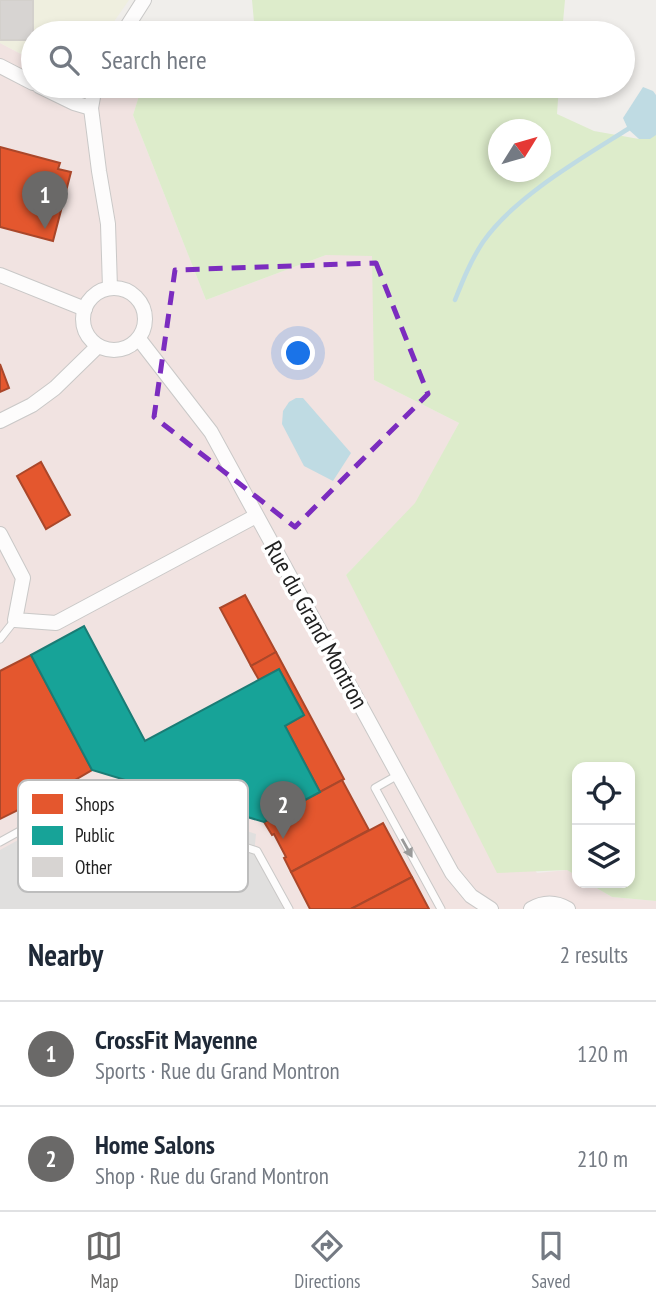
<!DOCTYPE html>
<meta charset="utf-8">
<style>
body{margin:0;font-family:"PT Sans Narrow",sans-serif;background:#f6f6f7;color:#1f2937}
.controls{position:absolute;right:21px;bottom:21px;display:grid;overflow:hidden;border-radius:14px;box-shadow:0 4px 10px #0003}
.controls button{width:63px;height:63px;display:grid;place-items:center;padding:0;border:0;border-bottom:2px solid #e0e1e3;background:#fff;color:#1f2937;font:35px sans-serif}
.compass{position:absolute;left:488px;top:119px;width:63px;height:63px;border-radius:50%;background:#fff;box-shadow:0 4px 10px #0003;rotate:53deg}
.you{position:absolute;left:299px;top:354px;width:24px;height:24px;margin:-18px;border:5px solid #fff;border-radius:50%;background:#1a73e8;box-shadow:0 0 0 10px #1a73e833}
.badge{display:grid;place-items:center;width:46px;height:46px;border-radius:50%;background:#6a6968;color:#fff;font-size:23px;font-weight:700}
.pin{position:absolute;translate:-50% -58px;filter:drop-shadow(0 2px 4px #0008)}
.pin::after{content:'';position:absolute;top:37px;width:24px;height:21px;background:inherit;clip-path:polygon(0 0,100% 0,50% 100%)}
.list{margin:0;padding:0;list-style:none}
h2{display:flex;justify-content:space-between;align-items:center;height:91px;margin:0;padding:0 28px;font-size:30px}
h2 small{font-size:23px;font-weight:400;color:#747a83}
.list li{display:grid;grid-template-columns:46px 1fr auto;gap:21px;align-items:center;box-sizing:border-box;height:105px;padding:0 28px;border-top:2px solid #e0e1e3}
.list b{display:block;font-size:26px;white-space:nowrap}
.list p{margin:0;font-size:23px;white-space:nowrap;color:#747a83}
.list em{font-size:23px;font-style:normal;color:#747a83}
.icon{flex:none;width:38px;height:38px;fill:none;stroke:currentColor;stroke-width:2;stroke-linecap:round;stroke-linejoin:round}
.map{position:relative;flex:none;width:656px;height:909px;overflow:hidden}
.search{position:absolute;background:#fff;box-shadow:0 4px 10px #0003;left:21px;right:21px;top:21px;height:77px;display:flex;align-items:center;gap:18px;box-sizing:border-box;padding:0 24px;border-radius:38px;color:#747a83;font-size:26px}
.sheet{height:301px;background:#fff}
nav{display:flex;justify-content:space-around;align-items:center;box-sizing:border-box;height:98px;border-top:2px solid #e0e1e3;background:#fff;font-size:19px;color:#747a83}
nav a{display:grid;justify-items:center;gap:4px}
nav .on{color:#6a6968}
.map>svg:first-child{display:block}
.commercial{fill:#f1e3e1}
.farmland{fill:#efefdf}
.grass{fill:#ddeccb;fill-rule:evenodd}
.parking{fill:#e0dfde}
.water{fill:#bfdbe3}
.shops{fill:#e4572e;stroke:#aa472a;stroke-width:2}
.public{fill:#17a398;stroke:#1a7c75;stroke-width:2}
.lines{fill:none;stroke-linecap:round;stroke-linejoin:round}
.stream{stroke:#bfdbe3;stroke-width:4.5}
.building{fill:#d7d4d2;stroke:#d3d0cc;stroke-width:2}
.service-casing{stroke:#c9c8c7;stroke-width:9}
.minor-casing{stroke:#c9c8c7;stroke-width:16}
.service{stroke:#fdfcfc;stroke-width:7}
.minor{stroke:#fdfcfc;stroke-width:14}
.oneway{fill:#9a9a9a}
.marked{fill:none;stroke:#7b2cbf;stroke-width:5;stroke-dasharray:14 9;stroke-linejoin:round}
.labels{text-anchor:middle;stroke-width:7;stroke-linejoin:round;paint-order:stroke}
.street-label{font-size:24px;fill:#222;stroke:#fff}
.key{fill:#fff;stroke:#bdbdbd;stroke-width:2}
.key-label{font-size:19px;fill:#222}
</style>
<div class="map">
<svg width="656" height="909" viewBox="0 0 656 909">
<rect width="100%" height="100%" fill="#f0eeeb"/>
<polygon class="commercial" points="0,43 25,56 33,51 33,86 142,86 133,115 206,300 326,255 373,255 374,380 459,423 416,503 346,575 537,873 567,870 577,876 577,883 588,883 612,897 656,901 656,909 0,909"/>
<polygon class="farmland" points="0,0 129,0 106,33 33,33 33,51 25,56 0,43"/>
<g class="grass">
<polygon points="252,0 565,0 562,33 255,33"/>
<path d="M 142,86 L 559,86 L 557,114 L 594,131 L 639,139 L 656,134 L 656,901 L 612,897 L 588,883 L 630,883 L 630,767 L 577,767 L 577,876 L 567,870 L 497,873 L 346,575 L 415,503 L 459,423 L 374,380 L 372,256 L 326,255 L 206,300 L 133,115 ZM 498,130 L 540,130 L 540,172 L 498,172 Z"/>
</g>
<polygon class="parking" points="100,784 256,834 254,854 284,909 0,909 0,850 82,805"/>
<g class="water">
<polygon points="643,87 653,91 656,95 656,135 650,139 639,139 628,129 623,118"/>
<polygon points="296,398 303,398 351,453 333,481 304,466 282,424 283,411 289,402"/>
</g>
<g class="shops">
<polygon points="0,147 60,163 58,169 71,172 53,241 0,227"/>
<polygon points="0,364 9,388 0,392"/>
<polygon points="41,462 70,515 46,529 17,476"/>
<polygon points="245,595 276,652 251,666 220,608"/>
<polygon points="276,652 344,779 320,792 285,726 304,715 279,669 259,680 251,666"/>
<polygon points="31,655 92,770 39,801 38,800 0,819 0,671"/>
<polygon points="342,780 369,830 291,872 284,858 286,857 274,834 272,835 264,822"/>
<polygon points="383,823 412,877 351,909 310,909 291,872"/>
<polygon points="412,877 429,909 351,909"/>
</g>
<polygon class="public" points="84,626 145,741 279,669 304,715 285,726 320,792 264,822 92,770 31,655"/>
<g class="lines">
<path class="stream" d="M 455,300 C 463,280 471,260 483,242 C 514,197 582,158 628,129"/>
</g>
<rect class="building" x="0" y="0" width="33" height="40"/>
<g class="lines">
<defs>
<g id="service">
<polyline points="0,639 15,620"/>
<polyline points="398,775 375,788 441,909"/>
<polyline points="0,842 85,795 257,851 289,909"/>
</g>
<g id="minor">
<polyline points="123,33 144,0"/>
<polyline points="0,66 33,83"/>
<polyline points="39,86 74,103 91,108 95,86"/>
<polyline points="91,108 99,171 108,224 110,288"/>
<polyline points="0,275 85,309"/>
<circle cx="114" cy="319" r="31"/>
<polyline points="139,339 211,432 452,873 471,896 491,909"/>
<polyline points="0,421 32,405 55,388 98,346"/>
<polyline points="0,534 23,578 15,620 56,623 256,516"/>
<path d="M 531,909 C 543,902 556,902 568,909"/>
</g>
</defs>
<use href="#service" class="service-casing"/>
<use href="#minor" class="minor-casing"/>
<use href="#service" class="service"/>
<use href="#minor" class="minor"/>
</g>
<defs><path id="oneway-solid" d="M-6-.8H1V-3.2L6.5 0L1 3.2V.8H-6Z" transform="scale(1.75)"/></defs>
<use class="oneway" href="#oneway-solid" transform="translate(407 848) rotate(61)"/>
<path class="marked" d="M 376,263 L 428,394 L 295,527 L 154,417 L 175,270 Z"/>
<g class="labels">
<g class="street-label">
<text transform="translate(316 625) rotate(61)" y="8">Rue du Grand Montron</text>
</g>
</g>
<rect x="18" y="780" width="230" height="112" rx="10" class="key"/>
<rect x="32" y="794" width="31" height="20" fill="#e4572e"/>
<rect x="32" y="826" width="31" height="19" fill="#17a398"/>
<rect x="32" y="857" width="31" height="20" fill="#d7d4d2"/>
<g class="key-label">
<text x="75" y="811">Shops</text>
<text x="75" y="842">Public</text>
<text x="75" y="874">Other</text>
</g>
</svg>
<div class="controls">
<button><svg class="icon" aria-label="locate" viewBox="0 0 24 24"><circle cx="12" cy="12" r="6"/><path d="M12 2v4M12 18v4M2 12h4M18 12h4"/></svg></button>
<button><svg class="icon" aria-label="layers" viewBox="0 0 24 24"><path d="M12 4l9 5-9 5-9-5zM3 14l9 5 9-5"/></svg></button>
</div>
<svg class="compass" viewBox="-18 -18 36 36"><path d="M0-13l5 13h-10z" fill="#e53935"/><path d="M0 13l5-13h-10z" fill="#747a83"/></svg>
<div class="you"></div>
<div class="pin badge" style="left:45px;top:229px">1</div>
<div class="pin badge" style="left:283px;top:839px">2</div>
<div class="search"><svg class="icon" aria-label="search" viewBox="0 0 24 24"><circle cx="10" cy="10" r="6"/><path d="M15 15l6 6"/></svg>Search here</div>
</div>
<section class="sheet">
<h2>Nearby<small>2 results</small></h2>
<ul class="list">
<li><span class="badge">1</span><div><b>CrossFit Mayenne</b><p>Sports · Rue du Grand Montron</p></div><em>120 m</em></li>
<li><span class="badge">2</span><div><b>Home Salons</b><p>Shop · Rue du Grand Montron</p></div><em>210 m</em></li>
</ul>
</section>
<nav>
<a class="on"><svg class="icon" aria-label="map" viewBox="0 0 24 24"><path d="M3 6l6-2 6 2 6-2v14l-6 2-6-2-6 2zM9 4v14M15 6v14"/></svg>Map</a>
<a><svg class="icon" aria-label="directions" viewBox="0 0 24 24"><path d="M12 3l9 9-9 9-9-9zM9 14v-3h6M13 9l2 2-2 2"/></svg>Directions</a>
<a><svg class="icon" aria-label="saved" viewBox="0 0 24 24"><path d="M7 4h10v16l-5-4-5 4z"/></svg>Saved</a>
</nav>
